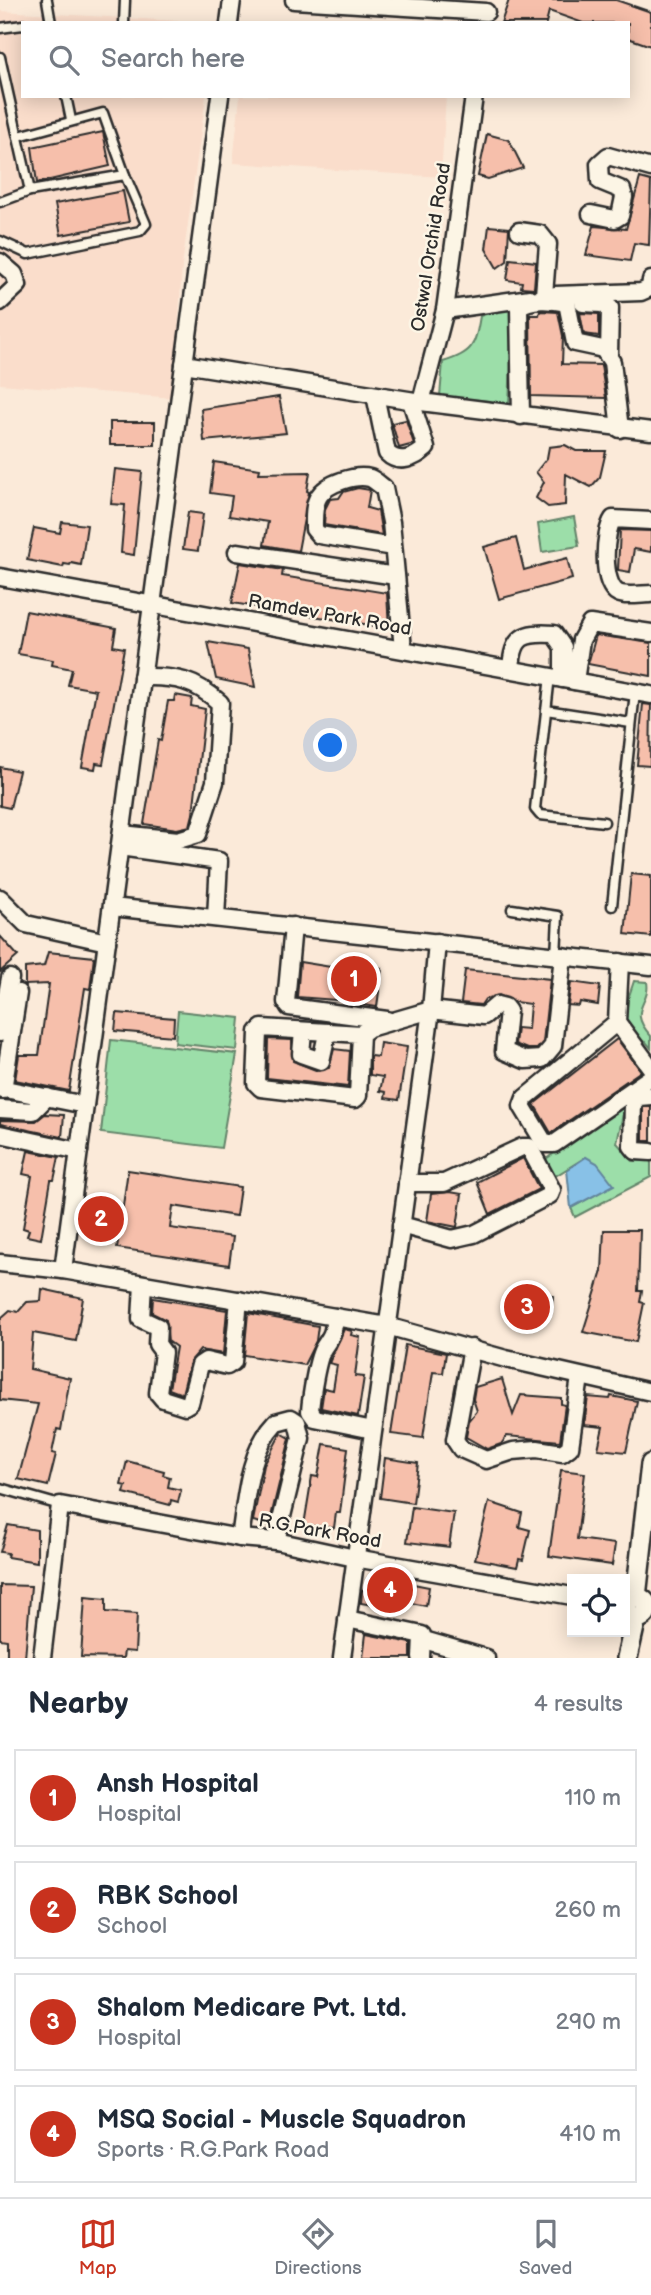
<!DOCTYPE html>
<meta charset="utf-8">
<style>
body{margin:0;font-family:"Balsamiq Sans",sans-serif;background:#f2f2f3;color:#1f2937}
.controls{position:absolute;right:21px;bottom:21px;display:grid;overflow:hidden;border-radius:0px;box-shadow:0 4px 18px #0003}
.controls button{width:63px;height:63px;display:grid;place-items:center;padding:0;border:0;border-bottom:2px solid #e0e1e3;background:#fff;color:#1f2937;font:35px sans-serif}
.you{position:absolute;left:331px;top:746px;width:24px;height:24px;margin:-18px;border:5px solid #fff;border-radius:50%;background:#1a73e8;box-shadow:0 0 0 10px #1a73e833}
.badge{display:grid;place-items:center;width:46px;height:46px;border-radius:50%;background:#c8321e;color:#fff;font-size:23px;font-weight:700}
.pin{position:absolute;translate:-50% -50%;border:4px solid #fff;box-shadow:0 2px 7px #0006}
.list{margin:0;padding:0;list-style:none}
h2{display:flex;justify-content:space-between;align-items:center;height:91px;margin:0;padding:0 28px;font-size:30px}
h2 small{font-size:23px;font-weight:400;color:#747a83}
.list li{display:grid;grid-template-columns:46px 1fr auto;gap:21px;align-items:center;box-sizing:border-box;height:98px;margin:0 14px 14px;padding:0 14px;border:2px solid #e0e1e3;border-radius:0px}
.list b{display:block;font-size:26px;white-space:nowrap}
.list p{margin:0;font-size:23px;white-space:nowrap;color:#747a83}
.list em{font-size:23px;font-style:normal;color:#747a83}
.icon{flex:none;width:38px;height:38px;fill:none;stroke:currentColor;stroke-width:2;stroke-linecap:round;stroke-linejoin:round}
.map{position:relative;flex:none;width:651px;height:1658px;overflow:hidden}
.search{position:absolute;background:#fff;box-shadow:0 4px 18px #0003;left:21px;right:21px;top:21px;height:77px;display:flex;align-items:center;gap:18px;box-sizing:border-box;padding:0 24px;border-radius:0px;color:#747a83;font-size:26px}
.sheet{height:539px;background:#fff}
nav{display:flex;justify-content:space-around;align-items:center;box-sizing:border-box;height:98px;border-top:2px solid #e0e1e3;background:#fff;font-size:19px;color:#747a83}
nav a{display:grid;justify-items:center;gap:4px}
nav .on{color:#c8321e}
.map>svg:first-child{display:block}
.built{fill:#faddcb}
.green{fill:#9cdea9;stroke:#64846a;stroke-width:2}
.water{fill:#88c1e7;stroke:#63859c;stroke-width:2}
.building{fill:#f6bfab;stroke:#2b2b2b;stroke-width:2}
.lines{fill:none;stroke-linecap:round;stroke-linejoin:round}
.service-casing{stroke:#2b2b2b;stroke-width:13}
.minor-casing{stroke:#2b2b2b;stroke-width:21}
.tertiary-casing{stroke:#2b2b2b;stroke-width:24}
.service{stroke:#fcf5e5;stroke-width:8}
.minor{stroke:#fcf5e5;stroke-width:16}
.tertiary{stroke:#fcf5e5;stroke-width:19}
.labels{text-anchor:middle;stroke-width:5;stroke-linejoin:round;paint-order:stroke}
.street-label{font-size:19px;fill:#2b2b2b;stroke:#fcf5e5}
</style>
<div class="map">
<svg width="651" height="1658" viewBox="0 0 651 1658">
<rect width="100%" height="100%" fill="#fbead9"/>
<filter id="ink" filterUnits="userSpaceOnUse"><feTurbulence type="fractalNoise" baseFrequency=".0143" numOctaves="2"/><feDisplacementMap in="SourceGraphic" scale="14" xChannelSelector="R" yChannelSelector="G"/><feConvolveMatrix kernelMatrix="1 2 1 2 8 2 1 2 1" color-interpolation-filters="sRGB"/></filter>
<g filter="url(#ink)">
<g class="built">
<polygon points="0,11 216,23 23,23 23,96 206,96 182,266 174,398 0,384"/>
<polygon points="240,96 446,96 441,177 233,163"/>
</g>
<g class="green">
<path d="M 514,304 L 509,403 L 440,396 L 443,362 C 473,353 475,346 480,316 Z"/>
<polygon points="574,517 579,546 542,552 538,524"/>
<path d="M 634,981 L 647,982 C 651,1005 626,1009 651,1036 L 651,1048 L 646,1042 L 636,1041 L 624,1031 L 628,999 Z"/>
<polygon points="178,1011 240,1018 237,1050 175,1043"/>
<polygon points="111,1040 237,1054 221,1148 101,1133"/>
<polygon points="625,1104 617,1143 633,1161 651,1160 651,1177 575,1217 571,1208 613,1185 586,1157 552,1178 543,1161"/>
</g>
<polygon class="water" points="586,1157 597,1163 614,1185 571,1208 567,1170"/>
<g class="building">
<polygon points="509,0 616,0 651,12 651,46 628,38 628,23 583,23 549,11 546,23 501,23"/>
<polygon points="103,132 110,166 37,183 32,147"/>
<polygon points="487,134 509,140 523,168 488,179 478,176"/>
<polygon points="640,178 651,181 649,245 634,243 630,261 586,255 594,226 626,229"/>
<polygon points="123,191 129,222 61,235 55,204"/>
<polygon points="489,226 509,228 507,261 497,268 486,249"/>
<polygon points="510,259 536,262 534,288 521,287 522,282 507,280"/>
<polygon points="540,311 558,312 563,336 562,364 601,365 606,398 531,396 530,315 539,315"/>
<polygon points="580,313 599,314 599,336 584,334"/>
<polygon points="279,397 286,433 204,441 201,409"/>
<polygon points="406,420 414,444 399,448 392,423"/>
<rect x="110" y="422" width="45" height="23"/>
<polygon points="565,445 576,451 606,451 600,477 591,487 566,474 565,505 548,507 536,498 544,482 536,472 547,458 549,447"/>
<polygon points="214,462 260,469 259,473 310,472 307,491 309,492 298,551 264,545 268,522 229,516 232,496 210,493"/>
<polygon points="115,469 142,472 134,555 121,553 125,505 111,504"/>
<polygon points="358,488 370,490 367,508 378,511 382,535 324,525 325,509 330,499 339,498 343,492"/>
<polygon points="188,512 203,514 198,551 183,549"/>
<polygon points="62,522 87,525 81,565 71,563 70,565 64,564 63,567 27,560 34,528 60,533"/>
<polygon points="620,530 651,531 651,552 634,549 630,572 618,570"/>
<polygon points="516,538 524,570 567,558 572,579 499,599 484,547"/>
<polygon points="240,563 283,570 282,576 387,593 389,628 232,603"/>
<polygon points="26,611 116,628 113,646 124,648 103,764 96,763 95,769 82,767 96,690 68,685 72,669 52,665 53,660 18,654"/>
<polygon points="596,635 651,643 651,676 588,664"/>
<polygon points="208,642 248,649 255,687 216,679"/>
<polygon points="175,695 192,698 191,706 205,709 193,814 190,826 177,829 144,824 158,740 161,741 168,701 174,701"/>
<polygon points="643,704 651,705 650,766 637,765"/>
<polygon points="0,767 19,771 10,808 0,806"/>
<polygon points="631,874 651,876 651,937 625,934"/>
<polygon points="0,936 18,956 0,972"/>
<polygon points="48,952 94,957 90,989 85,988 69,1091 15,1080 19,1055 39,1055 49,984 25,985 25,968 44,966"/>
<polygon points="300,962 362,972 362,966 382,968 377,1007 363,1005 364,1000 337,997 336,1000 297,997"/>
<polygon points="465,970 550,979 543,1042 537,1049 527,1049 515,1044 517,1028 528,1029 530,1004 515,1002 499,995 485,999 481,1005 461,1003"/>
<polygon points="571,982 600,986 598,1005 580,1002 579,1006 568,1005"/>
<polygon points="117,1013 174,1018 173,1036 115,1031"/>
<polygon points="268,1039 292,1040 293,1061 318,1071 329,1068 334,1049 350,1051 348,1087 267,1078"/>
<polygon points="617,1039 641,1071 551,1133 534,1104"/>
<polygon points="380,1043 407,1047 399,1100 385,1098 386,1092 380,1091 383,1077 370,1075 370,1056 378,1057"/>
<rect x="643" y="1107" width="8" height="34"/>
<polygon points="45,1114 64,1115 62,1137 0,1124 0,1120 36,1121"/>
<polygon points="28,1151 59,1157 54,1180 51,1180 41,1239 27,1236 29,1230 23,1228 32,1176 23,1174"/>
<polygon points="523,1158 539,1189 490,1214 477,1182"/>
<polygon points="128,1170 240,1187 236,1216 173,1206 170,1228 233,1237 229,1265 117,1248"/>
<polygon points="450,1192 462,1194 457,1227 427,1221 431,1194"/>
<polygon points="604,1230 640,1230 638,1291 642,1291 640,1302 644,1303 636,1342 583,1332 602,1271"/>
<polygon points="522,1284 540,1285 539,1294 553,1296 551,1314 513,1309"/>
<polygon points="42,1289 83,1298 76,1341 33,1333 30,1369 70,1378 61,1430 57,1429 52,1453 56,1454 48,1486 18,1479 38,1404 0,1400 0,1319 10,1310 18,1312 27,1302 41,1301"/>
<polygon points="153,1298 227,1310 223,1354 200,1350 190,1362 182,1394 169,1389 176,1347 168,1341 166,1320 152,1313"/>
<polygon points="248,1313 318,1326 316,1341 304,1365 244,1355"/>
<polygon points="344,1329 352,1331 351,1335 360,1337 355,1376 364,1377 358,1416 321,1408 324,1388 333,1390 337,1365 329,1363"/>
<polygon points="405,1345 446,1353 443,1373 433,1372 423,1438 391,1434"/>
<polygon points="502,1379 513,1415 521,1395 561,1398 561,1404 565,1405 560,1441 507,1436 501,1444 487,1449 466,1437 469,1421 477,1411 473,1399 475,1387"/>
<polygon points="611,1396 637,1401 626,1452 598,1449 603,1427 584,1425 588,1397 610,1399"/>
<polygon points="281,1433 290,1438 269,1525 253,1521 264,1465"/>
<polygon points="324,1444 348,1448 340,1513 336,1513 334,1528 304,1525 312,1476 318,1477"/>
<polygon points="385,1458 418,1463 413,1503 380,1498"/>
<polygon points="127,1461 164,1471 163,1475 170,1477 168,1487 181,1490 178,1502 171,1500 170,1505 124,1493 126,1486 121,1485"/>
<polygon points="561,1470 585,1473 577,1539 615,1544 612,1565 549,1556"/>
<polygon points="489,1502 522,1513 519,1527 530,1530 523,1560 519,1559 517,1567 475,1559"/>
<polygon points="412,1507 454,1513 449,1547 407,1542"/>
<polygon points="8,1525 37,1530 37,1562 7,1557 8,1553 0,1552"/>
<polygon points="383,1578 429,1587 426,1606 377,1596 372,1605 361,1603 362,1591 372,1581"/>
<polygon points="0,1585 31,1586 25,1658 7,1658 7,1640 0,1639"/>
<polygon points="85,1597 106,1599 106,1612 137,1614 135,1652 124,1651 123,1658 81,1657"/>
<polygon points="366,1634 411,1643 411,1658 363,1658"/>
</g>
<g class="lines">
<defs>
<g id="service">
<polyline points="47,0 51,23"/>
<polyline points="124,23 125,0"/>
<polyline points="0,28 23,25"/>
<polyline points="0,57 30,191"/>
<polyline points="66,96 71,120"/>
<polyline points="0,202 30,191 125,175 103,113 19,136"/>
<polyline points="0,241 28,254 140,231 146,224 125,175"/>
<polyline points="550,676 535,809 540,815 604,822"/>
<polyline points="546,710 631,723"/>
<polyline points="612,906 635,692"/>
<polyline points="512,909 558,916 556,956"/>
<polyline points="0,1488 60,1505"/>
</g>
<g id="minor">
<polyline points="294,0 486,12"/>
<polyline points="229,23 232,0"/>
<polyline points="591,214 615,219 620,216 624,197 622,190 600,181 599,164 608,156 651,168"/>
<polyline points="519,231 540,234 548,244 544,295"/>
<polyline points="0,262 14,274 18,285 0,302"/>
<polyline points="555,295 641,292 650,288 651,280"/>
<polyline points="583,303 602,304 610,308 609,354"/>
<polyline points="445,310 530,298"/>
<polyline points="184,364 421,402 651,431"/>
<path d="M 375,395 L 387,453 C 399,465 415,458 426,448 L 411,401"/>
<polyline points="421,402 445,310 474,96"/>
<path d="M 521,416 L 519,308 C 528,297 554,300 567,303 L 575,343 L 603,349 L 612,362 L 620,429"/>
<path d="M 651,521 L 613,519 C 604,532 601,584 618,593 C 626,597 642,594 651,594"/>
<path d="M 393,547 L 319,535 L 314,529 C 314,518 313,505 319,496 C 327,483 356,474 370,478 C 375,480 380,485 384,488 L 391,522 L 403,649"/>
<polyline points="237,552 396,576"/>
<polyline points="0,577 651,695"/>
<path d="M 511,669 C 513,636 523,632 554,634 L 563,647 L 563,679"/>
<polyline points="575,681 581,640 590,624 651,633"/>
<path d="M 122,834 L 178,840 L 198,834 L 215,782 L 220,703 C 195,680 175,676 142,677"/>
<polyline points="120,847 219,861 216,918"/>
<polyline points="0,898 26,924 107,942"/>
<polyline points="112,907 651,966"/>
<polyline points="293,926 286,1002 289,1007 387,1020"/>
<polyline points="620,962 617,1022 651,1068"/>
<polyline points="617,1022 525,1098 522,1106 545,1144 554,1144 651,1077"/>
<polyline points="303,1031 301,1054 321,1061 327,1034"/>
<polyline points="0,1033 10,978"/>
<polyline points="361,1034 358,1096 355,1099 261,1088 256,1083 258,1032 262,1028 361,1034 369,1028 431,1010 484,1016 497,1005 505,1007 508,1011 504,1051 525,1060 542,1059 553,1046 563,956"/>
<polyline points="0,1088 85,1105"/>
<polyline points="3,1090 18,993"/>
<polyline points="651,1096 639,1097 633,1103 632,1146 636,1151 651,1152"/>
<polyline points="0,1109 33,1111 47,1097"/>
<polyline points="0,1134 79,1151"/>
<polyline points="401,1225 452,1239 474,1234 550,1195 552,1190 529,1147 522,1147 444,1183 407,1183"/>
<polyline points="0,1263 63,1270 387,1326 506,1359 651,1392"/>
<polyline points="63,1270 220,96"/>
<polyline points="143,1284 141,1319 158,1327 157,1344 163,1352 158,1393 163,1399 185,1406 190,1403 200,1365 206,1361 227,1366 233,1362 239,1300"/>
<path d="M 335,1317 C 333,1333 333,1334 324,1347 C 317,1357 311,1398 310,1411 L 315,1418 L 373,1430"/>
<polyline points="472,1348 455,1440 461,1449 486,1460 513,1451 537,1449 562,1453 570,1447 580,1377"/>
<path d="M 240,1538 C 246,1500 248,1451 276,1422 L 291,1418 L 297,1422 L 301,1438 L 276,1541"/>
<polyline points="625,1605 627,1605"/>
<polyline points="347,1619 422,1635 421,1658"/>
<polyline points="424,1640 486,1658"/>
<polyline points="42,1658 60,1505 240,1538 276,1541 355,1558 572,1596"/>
<polyline points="342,1658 431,1010 437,942"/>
</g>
<g id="tertiary">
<polyline points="636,1597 651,1464"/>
<circle cx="637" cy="1608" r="10"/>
<polyline points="627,1658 636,1618"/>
</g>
</defs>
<use href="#service" class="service-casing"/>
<use href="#minor" class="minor-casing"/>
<use href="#tertiary" class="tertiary-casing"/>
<use href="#service" class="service"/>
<use href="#minor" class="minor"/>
<use href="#tertiary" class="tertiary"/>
</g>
</g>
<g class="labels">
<g class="street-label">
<text transform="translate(430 247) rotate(-81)" y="7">Ostwal Orchid Road</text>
<text transform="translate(330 614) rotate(10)" y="7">Ramdev Park Road</text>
<text transform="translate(320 1530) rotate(10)" y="7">R.G.Park Road</text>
</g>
</g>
</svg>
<div class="controls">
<button><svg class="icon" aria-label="locate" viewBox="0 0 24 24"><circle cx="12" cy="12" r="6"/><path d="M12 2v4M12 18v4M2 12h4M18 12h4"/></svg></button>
</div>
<div class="you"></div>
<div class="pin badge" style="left:354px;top:979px">1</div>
<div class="pin badge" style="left:101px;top:1219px">2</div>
<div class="pin badge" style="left:527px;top:1307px">3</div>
<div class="pin badge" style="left:390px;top:1590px">4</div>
<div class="search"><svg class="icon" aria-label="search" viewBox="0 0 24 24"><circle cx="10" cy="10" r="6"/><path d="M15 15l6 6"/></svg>Search here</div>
</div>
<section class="sheet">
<h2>Nearby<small>4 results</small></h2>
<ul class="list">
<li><span class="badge">1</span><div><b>Ansh Hospital</b><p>Hospital</p></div><em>110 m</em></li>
<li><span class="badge">2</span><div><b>RBK School</b><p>School</p></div><em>260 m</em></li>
<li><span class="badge">3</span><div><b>Shalom Medicare Pvt. Ltd.</b><p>Hospital</p></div><em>290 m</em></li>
<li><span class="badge">4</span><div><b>MSQ Social - Muscle Squadron</b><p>Sports · R.G.Park Road</p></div><em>410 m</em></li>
</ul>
</section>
<nav>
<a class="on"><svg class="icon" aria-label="map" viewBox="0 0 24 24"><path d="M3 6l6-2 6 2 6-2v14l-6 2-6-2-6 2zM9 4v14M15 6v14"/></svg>Map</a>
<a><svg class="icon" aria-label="directions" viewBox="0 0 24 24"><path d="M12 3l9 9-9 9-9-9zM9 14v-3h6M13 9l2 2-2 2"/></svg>Directions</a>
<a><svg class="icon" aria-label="saved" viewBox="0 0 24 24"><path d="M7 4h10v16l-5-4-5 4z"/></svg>Saved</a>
</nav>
